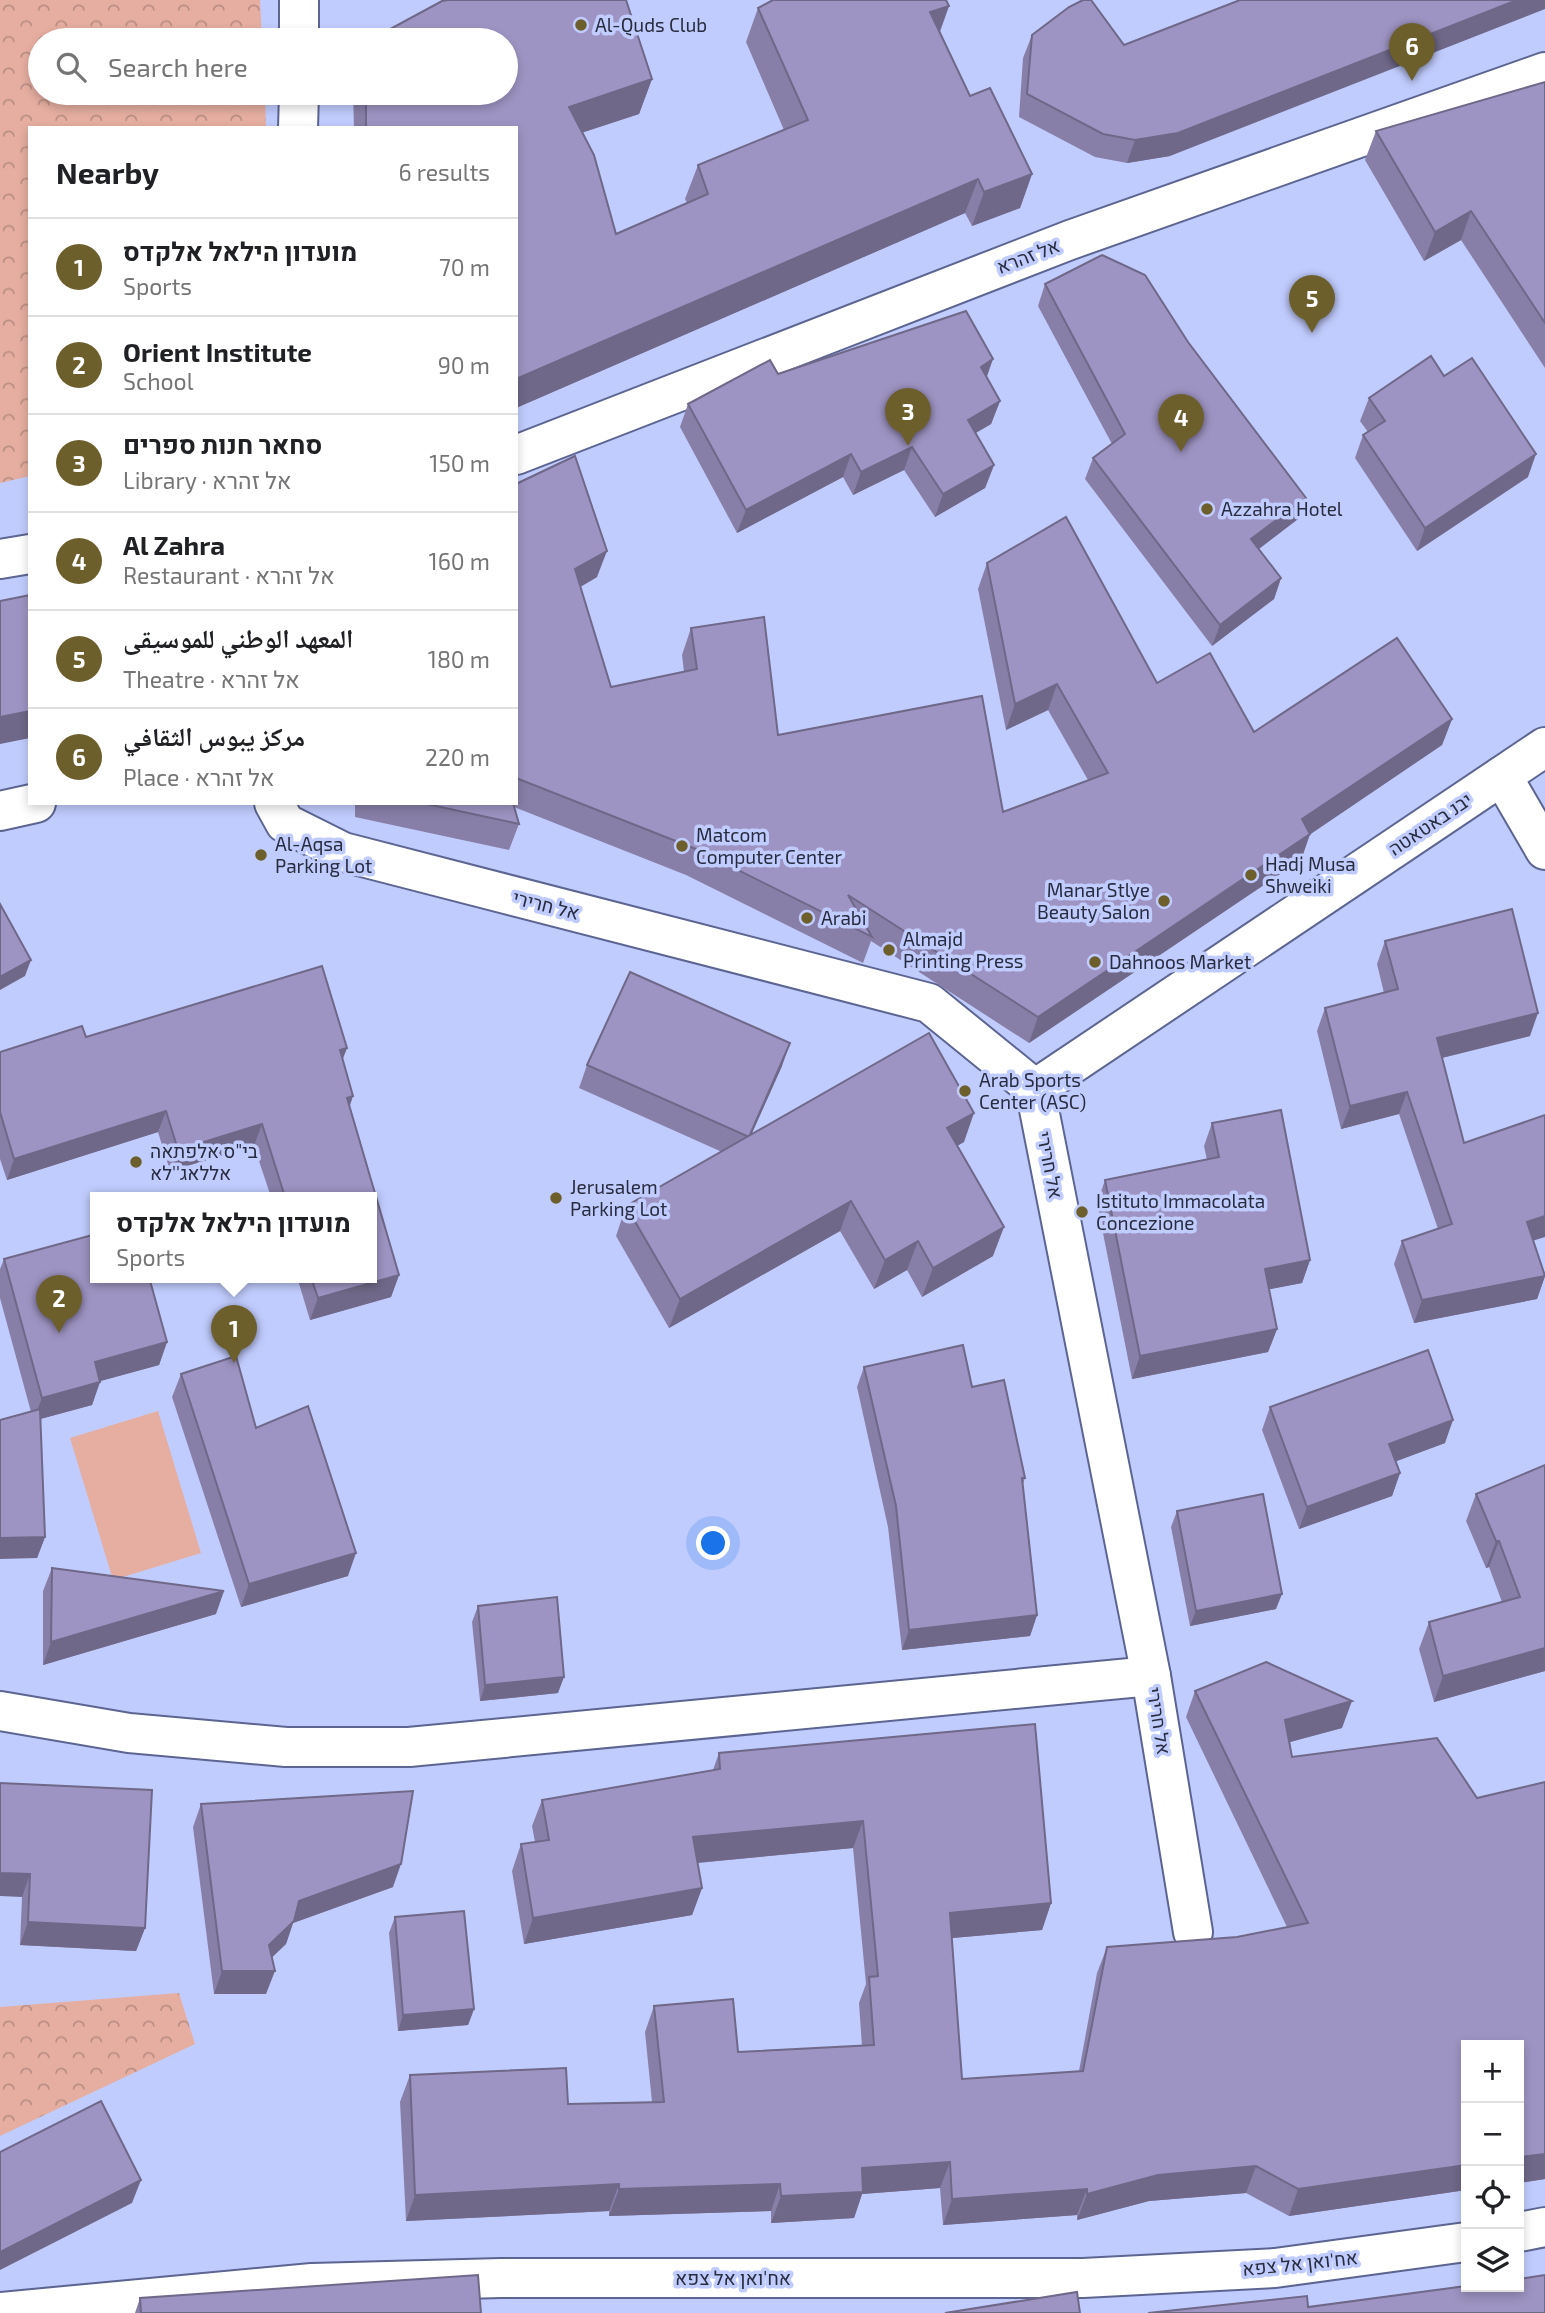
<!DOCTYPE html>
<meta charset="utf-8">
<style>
body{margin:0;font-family:"Exo 2","Noto Naskh Arabic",Heebo,sans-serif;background:#f2f2f2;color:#202124}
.controls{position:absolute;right:21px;bottom:21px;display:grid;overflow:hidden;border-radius:0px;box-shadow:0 4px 10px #0003}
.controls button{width:63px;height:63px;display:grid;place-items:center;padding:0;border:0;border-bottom:2px solid #e0e0e0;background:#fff;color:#202124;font:35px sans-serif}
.you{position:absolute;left:714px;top:1544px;width:24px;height:24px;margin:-18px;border:5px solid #fff;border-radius:50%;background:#1a73e8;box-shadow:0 0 0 10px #1a73e833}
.badge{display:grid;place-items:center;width:46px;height:46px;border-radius:50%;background:#6d5f2c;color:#fff;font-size:23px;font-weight:700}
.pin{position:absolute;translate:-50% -58px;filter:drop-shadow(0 2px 4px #0008)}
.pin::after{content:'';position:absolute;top:37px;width:24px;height:21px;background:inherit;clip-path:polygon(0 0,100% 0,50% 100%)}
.popup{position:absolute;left:90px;top:1192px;width:287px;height:91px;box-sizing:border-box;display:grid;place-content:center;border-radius:0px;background:#fff;filter:drop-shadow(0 2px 5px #0005);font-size:23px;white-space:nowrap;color:#757577}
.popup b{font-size:26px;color:#202124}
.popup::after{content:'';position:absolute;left:50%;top:100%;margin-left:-14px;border:14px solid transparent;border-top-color:#fff}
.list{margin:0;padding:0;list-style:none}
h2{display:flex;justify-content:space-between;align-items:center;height:91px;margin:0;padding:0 28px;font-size:30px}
h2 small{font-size:23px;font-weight:400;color:#757577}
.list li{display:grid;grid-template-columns:46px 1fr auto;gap:21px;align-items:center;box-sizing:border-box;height:98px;padding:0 28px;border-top:2px solid #e0e0e0}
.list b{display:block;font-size:26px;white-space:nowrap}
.list p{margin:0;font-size:23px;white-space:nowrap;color:#757577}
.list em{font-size:23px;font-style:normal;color:#757577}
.icon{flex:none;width:38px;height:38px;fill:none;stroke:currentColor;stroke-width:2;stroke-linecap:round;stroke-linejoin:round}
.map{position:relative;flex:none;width:1545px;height:2313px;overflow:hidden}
.search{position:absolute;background:#fff;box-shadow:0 4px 10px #0003;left:28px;top:28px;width:490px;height:77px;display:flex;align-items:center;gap:18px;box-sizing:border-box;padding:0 24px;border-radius:38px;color:#757577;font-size:26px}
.panel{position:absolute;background:#fff;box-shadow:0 4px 10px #0003;left:28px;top:126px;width:490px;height:679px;border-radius:0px}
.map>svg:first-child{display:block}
.park{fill:url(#park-crowns)}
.pitch{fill:#e5aea0}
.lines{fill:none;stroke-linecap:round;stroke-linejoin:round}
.street-casing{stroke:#5c6591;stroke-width:42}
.street{stroke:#fff;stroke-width:38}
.wall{fill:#887fa8}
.shaded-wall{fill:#6f6888}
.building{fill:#9e94c3;stroke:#6f6888;stroke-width:2}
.poi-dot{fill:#6d5f2c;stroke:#c1ccfe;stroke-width:2.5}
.labels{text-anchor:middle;stroke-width:7;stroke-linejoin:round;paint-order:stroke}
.poi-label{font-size:19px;fill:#282c3f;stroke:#c1ccfe;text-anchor:start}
.street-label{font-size:19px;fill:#282c3f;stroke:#c1ccfe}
</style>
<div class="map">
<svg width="1545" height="2313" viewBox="0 0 1545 2313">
<defs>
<pattern id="park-crowns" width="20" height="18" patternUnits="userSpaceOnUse" patternTransform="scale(1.75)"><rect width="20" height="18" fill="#e5aea0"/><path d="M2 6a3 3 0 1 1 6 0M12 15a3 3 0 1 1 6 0" fill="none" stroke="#ba8e84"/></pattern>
</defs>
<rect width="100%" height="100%" fill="#c1ccfe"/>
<g class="park">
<polygon points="0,0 260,0 262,40 40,40 40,93 265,93 266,128 30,128 30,476 0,483"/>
<polygon points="179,1993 195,2044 0,2136 0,2007"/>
</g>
<polygon class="pitch" points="158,1411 201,1553 113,1580 70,1438"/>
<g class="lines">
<defs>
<g id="street">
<polyline points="299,0 299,40"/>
<polyline points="298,128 299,93"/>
<polyline points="516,455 1070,240 1545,72"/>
<polyline points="0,559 30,554"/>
<polyline points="1502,776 1545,850"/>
<polyline points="274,803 285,823 343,852 929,1003 1035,1089 1151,1676 1193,1932"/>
<polyline points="0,811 36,803"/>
<polyline points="1035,1089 1545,747"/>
<polyline points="0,1711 129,1733 286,1747 409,1747 1151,1676"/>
<polyline points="1519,2232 1545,2227"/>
<polyline points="0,2312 312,2283 501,2278 1083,2278 1275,2268 1466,2242"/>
</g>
</defs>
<use href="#street" class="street-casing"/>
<use href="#street" class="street"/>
</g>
<g class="wall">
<polygon points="949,6 940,32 970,96 1032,174 1020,208 972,226 965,213 516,408 516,128 354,128 353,93 506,93 652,79 639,114 583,132 616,234 687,203 685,199 698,165 784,130 746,42 758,8"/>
<polygon points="1032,35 1124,45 1170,156 1127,163 1095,157 1019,117 1023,58"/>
<polygon points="1545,82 1545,368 1461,240 1424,261 1365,160 1376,131"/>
<polygon points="1045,284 1188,342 1306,498 1298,519 1259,549 1281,578 1274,599 1212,646 1085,479 1093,458 1112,444 1038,306"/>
<polygon points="778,374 987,377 1000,401 991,424 975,433 994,465 985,488 935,517 904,470 853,495 843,477 737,533 680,427 688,404"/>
<polygon points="1444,376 1528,477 1417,551 1355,458 1363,435 1368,432 1360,421 1369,398"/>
<polygon points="516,484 597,577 580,587 611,687 684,672 682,655 691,628 778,735 1003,812 1088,780 1048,710 1006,730 978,589 987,563 1157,683 1254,732 1452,719 1442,745 1310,834 1301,860 1029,1043 871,941 863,963 686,875 514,807 519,824 509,850 355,817 355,803 516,803"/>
<polygon points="1385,941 1530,1036 1442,1058 1464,1143 1533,1240 1545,1276 1537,1299 1414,1323 1394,1264 1402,1241 1438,1229 1399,1114 1341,1129 1317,1031 1325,1008 1384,993 1377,964"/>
<polygon points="86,1037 347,1048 342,1059 350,1106 399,1275 391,1297 310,1320 297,1277 372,1277 372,1197 271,1197 254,1146 170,1171 158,1132 7,1180 0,1159 0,1052"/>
<polygon points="587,1065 782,1066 751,1135 964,1142 957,1146 993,1256 922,1297 907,1270 874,1289 840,1231 669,1328 616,1236 626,1206 722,1152 579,1088"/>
<polygon points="1212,1123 1310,1260 1302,1283 1269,1289 1277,1329 1268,1352 1132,1379 1097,1203 1105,1180 1207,1160 1204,1146"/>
<polygon points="4,1259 167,1342 159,1365 100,1381 92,1405 40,1419 45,1537 37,1558 31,1412 0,1298 0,1269"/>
<polygon points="864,1367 972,1387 1025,1478 1023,1484 1037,1615 1030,1636 902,1650 888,1527 857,1387"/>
<polygon points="181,1374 256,1428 348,1576 241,1607 172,1397"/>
<polygon points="1270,1407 1445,1443 1396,1461 1400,1473 1392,1496 1299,1529 1262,1430"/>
<polygon points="1545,1465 1545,1671 1434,1702 1419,1649 1429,1622 1502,1602 1489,1567 1486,1568 1466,1521 1476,1494"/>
<polygon points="1177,1511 1276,1609 1190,1626 1171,1527"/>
<polygon points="52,1568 216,1614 43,1665 43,1591"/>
<polygon points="478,1606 558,1693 480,1701 472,1622"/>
<polygon points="1195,1691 1342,1728 1290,1742 1292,1757 1477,1798 1545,1782 1545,2179 1519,2183 1466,2045 1466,2190 1289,2216 1246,2193 1149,2201 1077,2220 1077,2215 943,2225 940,2188 862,2194 854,2218 771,2223 771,2211 609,2216 609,2211 406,2221 400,2102 410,2075 568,2104 652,2102 645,2032 654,2006 738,2052 862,2046 859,2003 866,1984 853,1848 698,1863 702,1888 692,1915 524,1944 512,1871 521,1844 535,1842 532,1826 542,1800 713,1770 719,1753 1051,1903 1042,1930 952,1938 962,2079 1079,2071 1097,1973 1107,1947 1237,1937 1287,1927 1186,1717"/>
<polygon points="0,1783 145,1928 136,1951 20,1945 22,1897"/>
<polygon points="201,1804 393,1887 293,1923 286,1944 272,1957 266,1994 214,1994 193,1827"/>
<polygon points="395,1917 474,2009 468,2025 398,2031 389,1933"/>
<polygon points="140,2298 481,2313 135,2313"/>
</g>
<g class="shaded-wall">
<polygon points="1517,0 1545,0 1545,9 1170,156 1127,163 1135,140"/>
<polygon points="949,6 936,41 930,12"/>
<polygon points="652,79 639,114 557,141 569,107"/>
<polygon points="1032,174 1020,208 972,226 984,192"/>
<polygon points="978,179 965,213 516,408 516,379"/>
<polygon points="1471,211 1461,240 1424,261 1435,232"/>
<polygon points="993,359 985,382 981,367"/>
<polygon points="1000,401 991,424 959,443 968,420"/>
<polygon points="912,447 904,470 853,495 861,472"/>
<polygon points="851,454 843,477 737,533 746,510"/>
<polygon points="1536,454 1528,477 1417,551 1425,528"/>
<polygon points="994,465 985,488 935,517 943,494"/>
<polygon points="1306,498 1298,519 1244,560 1251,539"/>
<polygon points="607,551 597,577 565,596 575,569"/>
<polygon points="1281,578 1274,599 1212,646 1220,625"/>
<polygon points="1057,684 1048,710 1006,730 1015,704"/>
<polygon points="30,711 30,738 0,744 0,717"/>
<polygon points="1452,719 1442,745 1293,846 1302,819"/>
<polygon points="1310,834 1301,860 1029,1043 1038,1017"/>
<polygon points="31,960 25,976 0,990 0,977"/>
<polygon points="1538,1013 1530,1036 1429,1061 1437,1038"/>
<polygon points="790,1043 782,1066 740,1160 749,1137"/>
<polygon points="347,1048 339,1069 340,1050"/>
<polygon points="1407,1092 1399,1114 1341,1129 1350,1106"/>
<polygon points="353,1096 346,1118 347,1098"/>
<polygon points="166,1111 158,1132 7,1180 14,1159"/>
<polygon points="974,1113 964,1142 937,1157 947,1128"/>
<polygon points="262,1124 254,1146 170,1171 178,1150"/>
<polygon points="851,1201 840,1231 669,1328 680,1299"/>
<polygon points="1545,1216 1545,1237 1519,1245 1527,1222"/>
<polygon points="1004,1227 993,1256 922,1297 933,1268"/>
<polygon points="918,1241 907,1270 874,1289 885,1260"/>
<polygon points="1310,1260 1302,1283 1256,1292 1265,1269"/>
<polygon points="399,1275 391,1297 310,1320 318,1298"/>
<polygon points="1545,1276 1537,1299 1414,1323 1422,1300"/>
<polygon points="1277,1329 1268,1352 1132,1379 1140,1356"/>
<polygon points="167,1342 159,1365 86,1385 95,1362"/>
<polygon points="100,1382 92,1405 33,1421 42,1398"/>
<polygon points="1453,1420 1445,1443 1381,1467 1389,1444"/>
<polygon points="1400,1473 1392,1496 1299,1529 1307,1507"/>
<polygon points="45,1537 37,1558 0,1559 0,1538"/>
<polygon points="1496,1541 1499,1541 1489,1567 1486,1568"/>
<polygon points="356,1553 348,1576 241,1607 249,1584"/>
<polygon points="224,1591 216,1614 43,1665 51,1642"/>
<polygon points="1282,1594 1276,1609 1190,1626 1196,1611"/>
<polygon points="1037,1615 1030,1636 902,1650 909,1630"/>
<polygon points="1545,1648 1545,1671 1434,1702 1443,1676"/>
<polygon points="564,1677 558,1693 480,1701 485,1685"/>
<polygon points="1352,1701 1342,1728 1275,1746 1285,1720"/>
<polygon points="863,1821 853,1848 683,1864 693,1837"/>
<polygon points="401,1864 393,1887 293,1923 286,1944 261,1968 269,1945 299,1901"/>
<polygon points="0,1873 30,1874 22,1897 0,1896"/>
<polygon points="702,1888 692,1915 524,1944 533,1918"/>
<polygon points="1051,1903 1042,1930 941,1939 950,1913"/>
<polygon points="28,1922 145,1928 136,1951 20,1945"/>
<polygon points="222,1971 275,1971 266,1994 214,1994"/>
<polygon points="474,2009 468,2025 398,2031 403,2015"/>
<polygon points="1545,2154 1545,2179 1519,2183 1519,2157"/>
<polygon points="950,2162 940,2188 862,2194 854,2218 771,2223 781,2196 862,2168"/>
<polygon points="1466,2165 1466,2190 1289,2216 1298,2189"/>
<polygon points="1256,2166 1246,2193 1149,2201 1077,2220 1087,2194 1158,2175"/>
<polygon points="141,2180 132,2203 0,2270 0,2252"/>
<polygon points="619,2184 609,2211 406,2221 415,2195"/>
<polygon points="780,2184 771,2211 609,2216 619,2189"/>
<polygon points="1087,2189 1077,2215 943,2225 952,2199"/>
</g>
<g class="building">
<polygon points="448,0 626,0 652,79 569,107 594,155 616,234 708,194 698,165 808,120 758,8 773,0 946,0 949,6 930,12 970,96 990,88 1032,174 984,192 978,179 516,379 516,128 366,128 366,93 506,93 506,40 370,40 442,1"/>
<polygon points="1083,0 1091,0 1124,45 1240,0 1517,0 1178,133 1135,140 1103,134 1027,94 1032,35 1069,7"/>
<polygon points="1545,82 1545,323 1471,211 1435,232 1376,131"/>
<polygon points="1102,255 1145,275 1188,342 1306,498 1251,539 1281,578 1220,625 1093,458 1125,434 1045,284"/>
<polygon points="966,311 993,359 981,367 1000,401 968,420 994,465 943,494 912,447 861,472 851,454 746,510 688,404 770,360 778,374"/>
<polygon points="1431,356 1444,376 1472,358 1536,454 1425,528 1363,435 1385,421 1369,398"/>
<polygon points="575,456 607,551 575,569 611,687 697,669 691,628 764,617 778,735 982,696 1003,812 1108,773 1057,684 1015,704 987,563 1066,517 1157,683 1210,653 1254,732 1397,638 1452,719 1302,819 1310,834 1038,1017 848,895 872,937 696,849 516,778 516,484"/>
<polygon points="30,595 30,711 0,717 0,601"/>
<polygon points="422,803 513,803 519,824"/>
<polygon points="0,904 31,960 0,977"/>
<polygon points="1512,909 1538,1013 1437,1038 1464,1143 1545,1115 1545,1216 1527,1222 1545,1276 1422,1300 1402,1241 1452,1224 1407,1092 1350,1106 1325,1008 1398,989 1385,941"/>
<polygon points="322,966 347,1048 340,1050 353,1096 347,1098 399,1275 318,1298 311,1277 372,1277 372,1197 285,1197 262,1124 178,1150 166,1111 14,1159 0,1112 0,1052 82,1026 86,1037"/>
<polygon points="630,972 790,1043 749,1137 587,1065"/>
<polygon points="929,1033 974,1113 947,1128 1004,1227 933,1268 918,1241 885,1260 851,1201 680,1299 626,1206"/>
<polygon points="1281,1110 1310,1260 1265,1269 1277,1329 1140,1356 1105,1180 1219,1157 1212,1123"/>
<polygon points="96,1234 96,1277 149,1277 167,1342 95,1362 100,1382 42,1398 4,1259"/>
<polygon points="963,1345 972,1387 1004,1380 1025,1478 1022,1478 1037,1615 909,1630 896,1506 864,1367"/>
<polygon points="1428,1350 1453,1420 1389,1444 1400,1473 1307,1507 1270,1407"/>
<polygon points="236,1356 256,1428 308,1406 356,1553 249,1584 181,1374"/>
<polygon points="40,1409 45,1537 0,1538 0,1420"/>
<polygon points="1545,1465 1545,1648 1443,1676 1429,1622 1520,1597 1499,1541 1496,1541 1476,1494"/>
<polygon points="1263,1494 1282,1594 1196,1611 1177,1511"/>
<polygon points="52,1568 224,1591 51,1642"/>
<polygon points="557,1597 564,1677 485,1685 478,1606"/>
<polygon points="1266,1662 1352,1701 1285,1720 1292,1757 1437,1738 1477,1798 1545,1782 1545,2154 1519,2157 1519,2045 1466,2045 1466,2165 1298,2189 1256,2166 1158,2175 1087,2194 1087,2189 952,2199 950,2162 862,2168 863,2192 781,2196 780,2184 619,2189 619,2184 415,2195 410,2075 566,2068 568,2104 664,2102 654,2006 733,1999 738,2052 874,2045 869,1977 878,1976 863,1821 693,1837 702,1888 533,1918 521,1844 549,1840 542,1800 720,1769 719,1753 1035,1724 1051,1903 950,1913 962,2079 1083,2071 1107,1947 1237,1937 1308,1923 1195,1691"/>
<polygon points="0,1783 152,1790 145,1928 28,1922 30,1874 0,1873"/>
<polygon points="413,1791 401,1864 299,1901 294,1921 269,1945 275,1971 222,1971 201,1804"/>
<polygon points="464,1911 474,2009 403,2015 395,1917"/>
<polygon points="101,2101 141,2180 0,2252 0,2152"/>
<polygon points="478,2275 481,2313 141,2313 140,2298"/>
<polygon points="1545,2275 1545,2313 1148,2313 1307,2296 1308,2307 1466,2286 1466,2287 1519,2287 1519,2279"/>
<polygon points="1077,2292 1080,2313 945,2313"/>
</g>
<g class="poi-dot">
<circle cx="581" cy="25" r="7"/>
<circle cx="1207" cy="509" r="7"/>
<circle cx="682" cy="846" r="7"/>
<circle cx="261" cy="855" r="7"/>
<circle cx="1251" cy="875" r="7"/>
<circle cx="1164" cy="901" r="7"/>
<circle cx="807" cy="918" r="7"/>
<circle cx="889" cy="950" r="7"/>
<circle cx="1095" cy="962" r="7"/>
<circle cx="965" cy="1091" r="7"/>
<circle cx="136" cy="1162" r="7"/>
<circle cx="556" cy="1198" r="7"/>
<circle cx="1082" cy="1212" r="7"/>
</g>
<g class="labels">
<g class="poi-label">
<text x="595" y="32">Al-Quds Club</text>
<text x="1221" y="516">Azzahra Hotel</text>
<text x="696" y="842">Matcom<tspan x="696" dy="22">Computer Center</tspan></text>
<text x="275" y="851">Al-Aqsa<tspan x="275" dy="22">Parking Lot</tspan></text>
<text x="1265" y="871">Hadj Musa<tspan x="1265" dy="22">Shweiki</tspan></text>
<text x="1150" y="897" text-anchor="end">Manar Stlye<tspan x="1150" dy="22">Beauty Salon</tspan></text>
<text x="821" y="925">Arabi</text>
<text x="903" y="946">Almajd<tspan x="903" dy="22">Printing Press</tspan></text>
<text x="1109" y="969">Dahnoos Market</text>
<text x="979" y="1087">Arab Sports<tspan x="979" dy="22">Center (ASC)</tspan></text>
<text x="150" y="1158">בי"ס אלפתאה<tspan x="150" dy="22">אללאג''לא</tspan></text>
<text x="570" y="1194">Jerusalem<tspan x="570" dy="22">Parking Lot</tspan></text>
<text x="1096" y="1208">Istituto Immacolata<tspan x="1096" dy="22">Concezione</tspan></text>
</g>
<g class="street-label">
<text transform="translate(1028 256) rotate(-21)" y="7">אל זהרא</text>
<text transform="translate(1430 824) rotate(-34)" y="7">יבנ באטאטה</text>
<text transform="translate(546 905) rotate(14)" y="7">אל חרירי</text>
<text transform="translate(1050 1165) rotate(79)" y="7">אל חרירי</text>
<text transform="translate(1159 1721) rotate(81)" y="7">אל חרירי</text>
<text transform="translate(1300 2263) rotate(-6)" y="7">אח'ואן אל צפא</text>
<text x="733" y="2285">אח'ואן אל צפא</text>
</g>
</g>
</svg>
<div class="controls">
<button>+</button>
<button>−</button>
<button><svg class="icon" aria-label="locate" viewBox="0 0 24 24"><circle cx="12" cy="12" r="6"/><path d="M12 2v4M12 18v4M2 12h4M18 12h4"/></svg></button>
<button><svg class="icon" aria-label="layers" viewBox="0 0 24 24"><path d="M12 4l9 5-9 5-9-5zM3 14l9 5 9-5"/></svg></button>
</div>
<div class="you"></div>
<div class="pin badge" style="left:234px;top:1363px">1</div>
<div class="popup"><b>מועדון הילאל אלקדס</b>Sports</div>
<div class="pin badge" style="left:59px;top:1333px">2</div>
<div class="pin badge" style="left:908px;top:446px">3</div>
<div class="pin badge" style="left:1181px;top:452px">4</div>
<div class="pin badge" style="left:1312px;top:333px">5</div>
<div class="pin badge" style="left:1412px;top:81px">6</div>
<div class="search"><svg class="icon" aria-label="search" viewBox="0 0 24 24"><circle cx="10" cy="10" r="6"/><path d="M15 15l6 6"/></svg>Search here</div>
<section class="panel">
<h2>Nearby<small>6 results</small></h2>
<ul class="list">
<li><span class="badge">1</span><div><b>מועדון הילאל אלקדס</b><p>Sports</p></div><em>70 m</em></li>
<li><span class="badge">2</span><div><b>Orient Institute</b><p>School</p></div><em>90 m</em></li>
<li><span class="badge">3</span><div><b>סחאר חנות ספרים</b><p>Library · אל זהרא</p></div><em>150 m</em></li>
<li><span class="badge">4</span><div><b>Al Zahra</b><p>Restaurant · אל זהרא</p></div><em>160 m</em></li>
<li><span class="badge">5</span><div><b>المعهد الوطني للموسيقى</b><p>Theatre · אל זהרא</p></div><em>180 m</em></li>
<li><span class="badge">6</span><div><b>مركز يبوس الثقافي</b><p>Place · אל זהרא</p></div><em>220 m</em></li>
</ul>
</section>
</div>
